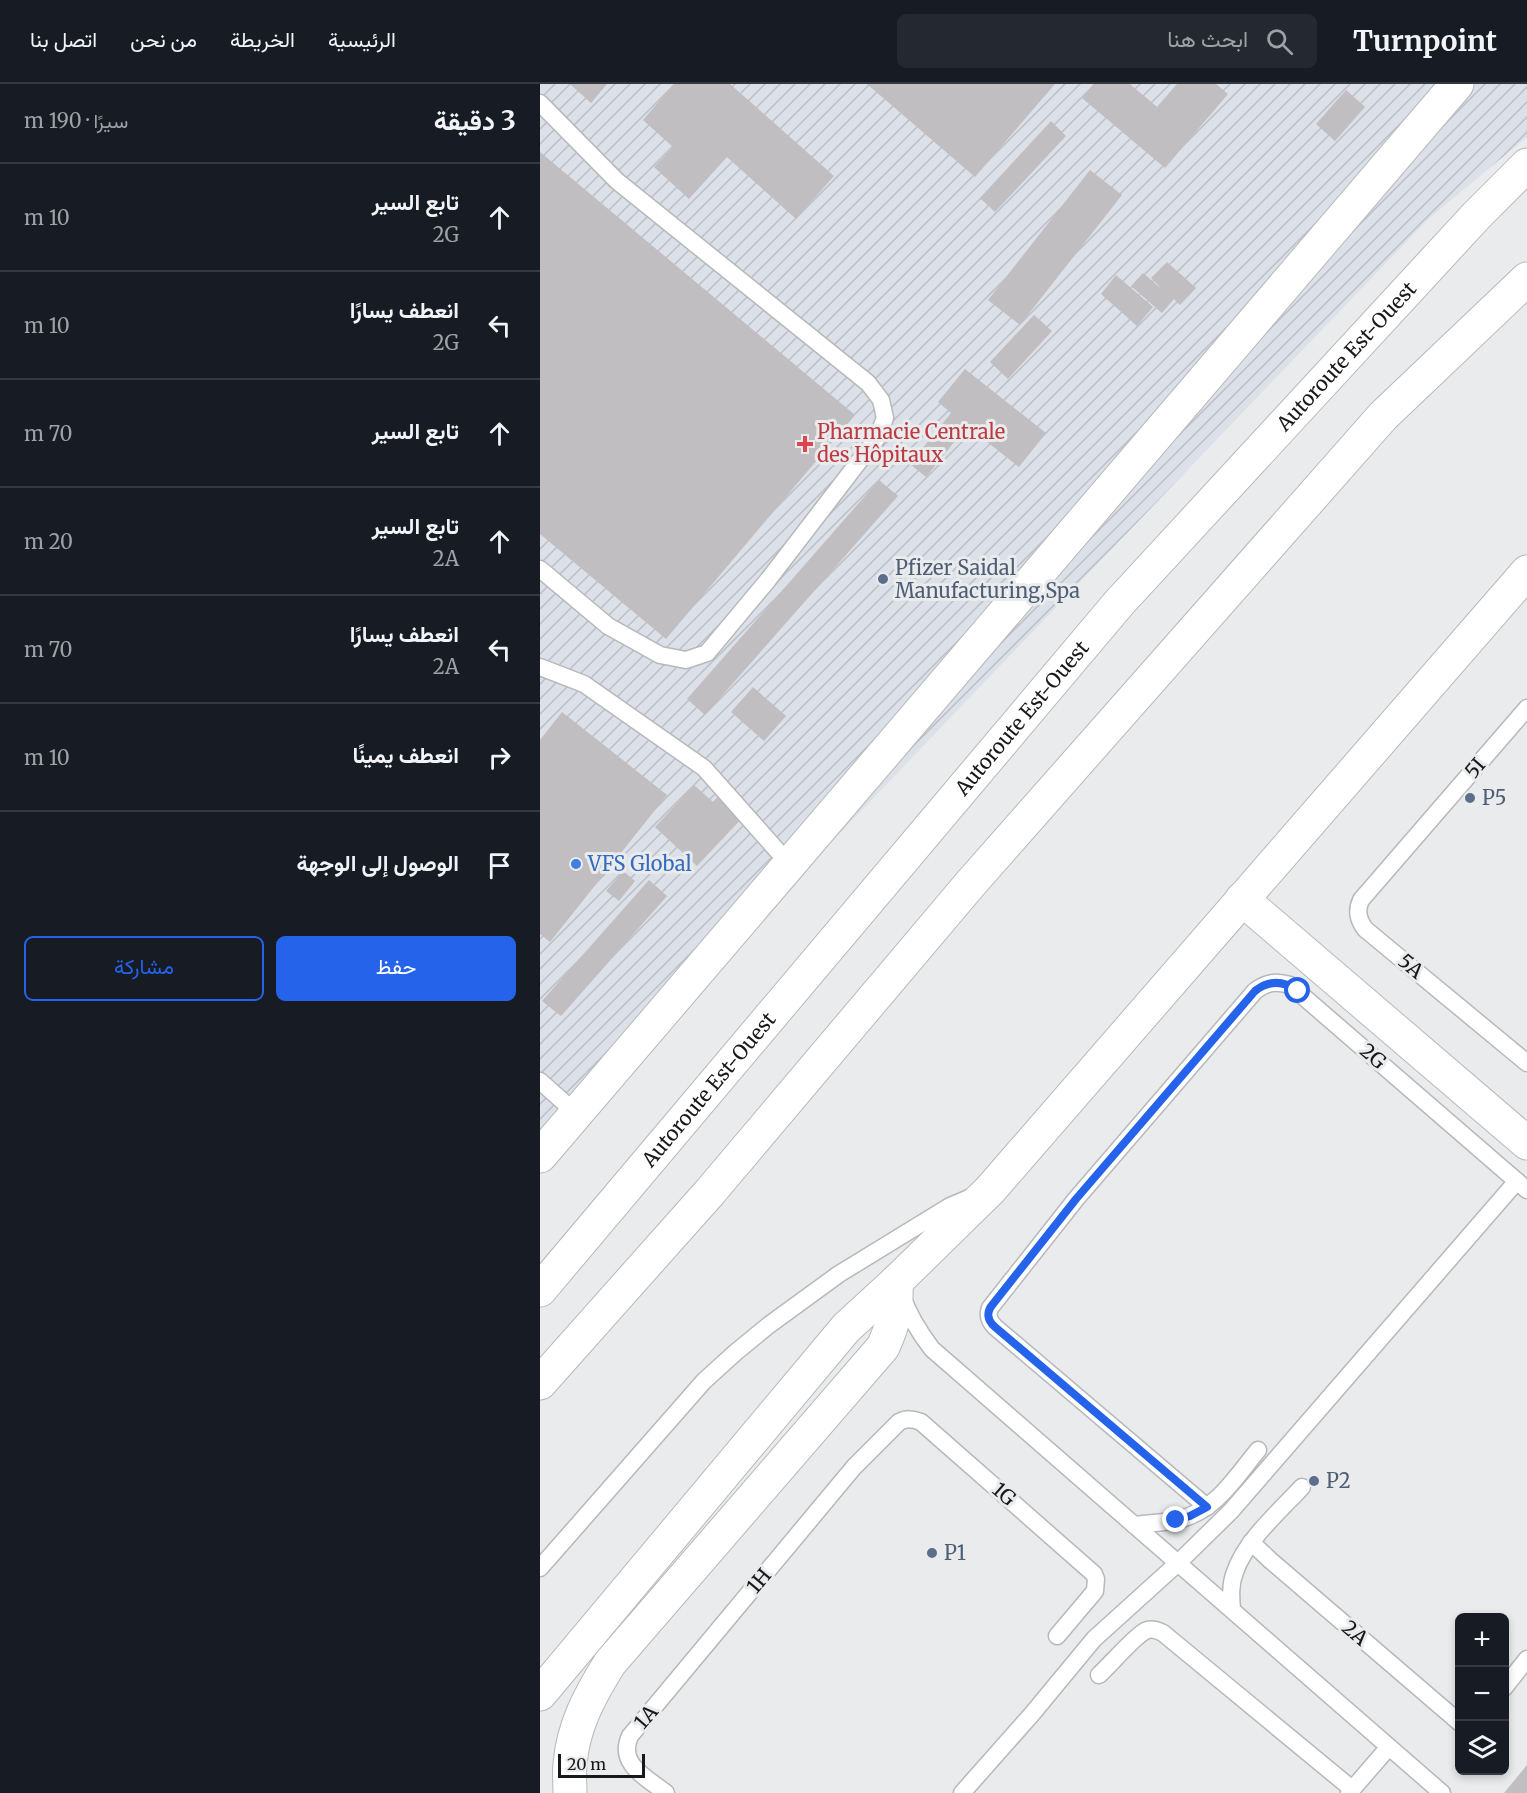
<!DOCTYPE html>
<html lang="ar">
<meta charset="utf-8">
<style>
body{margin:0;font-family:Merriweather,Vazirmatn,serif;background:#242831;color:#f1f3f6;direction:rtl}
.controls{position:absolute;right:18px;bottom:18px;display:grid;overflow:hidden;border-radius:9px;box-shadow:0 3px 9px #0003}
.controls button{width:54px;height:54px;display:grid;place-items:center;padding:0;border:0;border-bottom:2px solid #363941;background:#171b24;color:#f1f3f6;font:30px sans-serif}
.scale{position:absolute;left:18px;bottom:15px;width:87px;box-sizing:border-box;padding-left:6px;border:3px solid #19191a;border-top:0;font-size:16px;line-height:21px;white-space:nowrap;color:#19191a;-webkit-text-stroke:4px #eaebed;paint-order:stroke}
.stop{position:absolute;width:18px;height:18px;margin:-14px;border:4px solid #2563eb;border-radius:50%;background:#fff}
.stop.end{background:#2563eb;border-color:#fff;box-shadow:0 2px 6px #0008}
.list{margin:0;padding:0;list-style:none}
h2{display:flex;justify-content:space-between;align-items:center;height:78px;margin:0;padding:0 24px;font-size:26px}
h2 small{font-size:20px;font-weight:400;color:#9ea1a6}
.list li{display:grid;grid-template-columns:39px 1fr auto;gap:18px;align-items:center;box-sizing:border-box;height:108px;padding:0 24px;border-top:2px solid #363941}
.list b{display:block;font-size:22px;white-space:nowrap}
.list p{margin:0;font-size:20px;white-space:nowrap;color:#9ea1a6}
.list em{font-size:20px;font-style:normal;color:#9ea1a6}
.actions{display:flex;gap:12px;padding:18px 24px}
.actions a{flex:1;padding:14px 0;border:2px solid #2563eb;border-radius:9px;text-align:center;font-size:21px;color:#2563eb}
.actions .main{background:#2563eb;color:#fff}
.icon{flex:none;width:33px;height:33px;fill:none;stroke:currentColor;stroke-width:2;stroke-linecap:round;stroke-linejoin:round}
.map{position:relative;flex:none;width:987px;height:1709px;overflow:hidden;direction:ltr}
header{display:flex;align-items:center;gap:36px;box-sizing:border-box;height:84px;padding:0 30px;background:#171b24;border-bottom:2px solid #363941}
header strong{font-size:28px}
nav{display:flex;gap:33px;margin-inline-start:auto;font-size:21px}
.search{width:420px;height:54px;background:#242831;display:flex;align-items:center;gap:15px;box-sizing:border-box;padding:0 21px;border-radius:9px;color:#9ea1a6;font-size:22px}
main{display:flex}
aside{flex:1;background:#171b24}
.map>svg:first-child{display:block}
.industrial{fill:url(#industrial-furrows)}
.building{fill:#c0bec0}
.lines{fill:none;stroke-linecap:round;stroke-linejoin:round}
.lane-casing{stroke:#b7b8ba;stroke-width:19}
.street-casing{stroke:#b7b8ba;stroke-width:35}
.secondary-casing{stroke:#b7b8ba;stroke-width:35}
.highway-casing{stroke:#b7b8ba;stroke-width:35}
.lane{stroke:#fff;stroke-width:16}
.street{stroke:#fff;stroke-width:33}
.secondary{stroke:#fff;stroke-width:33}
.highway{stroke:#fff;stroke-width:33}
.route{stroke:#2563eb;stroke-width:8}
.health-dot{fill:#e0444e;stroke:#eaebed;stroke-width:2}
.service-dot{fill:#5c6f8a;stroke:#eaebed;stroke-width:2}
.shop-dot{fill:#3f7fe0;stroke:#eaebed;stroke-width:2}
.labels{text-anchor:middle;stroke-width:6;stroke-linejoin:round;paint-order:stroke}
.street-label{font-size:20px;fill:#19191a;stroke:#eaebed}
.health-label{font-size:20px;fill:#be3a42;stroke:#eaebed;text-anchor:start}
.service-label{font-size:20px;fill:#4e5e75;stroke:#eaebed;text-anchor:start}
.shop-label{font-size:20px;fill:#366cbe;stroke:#eaebed;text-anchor:start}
</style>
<header>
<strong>Turnpoint</strong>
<div class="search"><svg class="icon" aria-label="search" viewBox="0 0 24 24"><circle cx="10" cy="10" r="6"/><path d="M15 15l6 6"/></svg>ابحث هنا</div>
<nav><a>الرئيسية</a><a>الخريطة</a><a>من نحن</a><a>اتصل بنا</a></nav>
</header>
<main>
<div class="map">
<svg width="987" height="1709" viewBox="0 0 987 1709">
<defs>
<pattern id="industrial-furrows" width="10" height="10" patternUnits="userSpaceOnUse" patternTransform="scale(1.5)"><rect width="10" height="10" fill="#dbe0e9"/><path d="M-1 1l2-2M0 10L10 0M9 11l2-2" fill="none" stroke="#bbc0c7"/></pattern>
</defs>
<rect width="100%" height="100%" fill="#eaebed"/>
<polygon class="industrial" points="0,0 987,0 987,53 887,136 0,1062"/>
<g class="building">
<polygon points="30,0 67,0 51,19"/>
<polygon points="134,0 190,0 294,92 256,135 187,73 149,115 114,83 133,63 103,36"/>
<polygon points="327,0 515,0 435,93"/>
<polygon points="554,0 590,0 617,23 637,0 676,0 688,10 625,84 542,14"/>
<polygon points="806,6 825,23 795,57 776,40"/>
<polygon points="511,37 526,52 455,128 440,114"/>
<polygon points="0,68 315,331 126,555 0,450"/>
<polygon points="550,86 582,111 480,241 448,216"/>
<polygon points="627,178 656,204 640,221 634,215 622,229 591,202 603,189 624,207 611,194"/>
<polygon points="576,191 613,223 597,242 561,210"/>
<polygon points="494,231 512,247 468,295 450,278"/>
<polygon points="425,285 506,349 479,383 427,342 386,393 370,380 411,329 398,318"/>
<polygon points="339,396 358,412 165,631 147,615"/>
<polygon points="213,603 246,632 224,657 191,628"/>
<polygon points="22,628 127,711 10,858 0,850 0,656"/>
<polygon points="154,701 173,718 180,710 204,732 157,782 115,743"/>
<polygon points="83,787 95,797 79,817 66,807"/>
<polygon points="109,796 127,812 21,932 2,917"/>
<polygon points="987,1681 987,1709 964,1709"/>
</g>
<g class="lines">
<defs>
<g id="lane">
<polyline points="0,19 77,97 328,299 341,316 345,334 337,354 228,496 167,569 146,576 120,571 68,542 0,485"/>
<polyline points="0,583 44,600 164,684 250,781"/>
<path d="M 987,624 L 821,816 C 816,827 818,835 825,845 L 987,979"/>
<polyline points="0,997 37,1030"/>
<path d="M 362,1212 C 369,1232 379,1248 392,1265 L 902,1709"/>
<path d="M 667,1423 L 455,1243 C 449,1237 447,1232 450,1224 L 536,1115 L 715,907 C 727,898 736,897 750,901 L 987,1106"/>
<path d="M 594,1441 C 608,1439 624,1439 637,1436 C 675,1428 695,1394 718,1366"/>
<polyline points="711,1458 730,1476 920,1639"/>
<polyline points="0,1484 164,1297 196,1268 229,1241 299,1190 410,1122 429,1114"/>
<path d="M 692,1525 C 691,1513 690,1500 695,1488 C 706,1456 739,1428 762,1403"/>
<path d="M 559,1591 C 570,1581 594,1553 605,1547 C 611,1544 617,1546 623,1549 L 812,1705"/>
<polyline points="964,1604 987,1575"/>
<path d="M 126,1709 C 107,1694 77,1680 90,1652 L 314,1383 L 359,1338 C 367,1334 372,1335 381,1338 L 554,1490 L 556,1495 L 555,1507 L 517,1552"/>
<polyline points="422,1709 492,1630 554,1555 638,1479 691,1427 977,1097"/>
<polyline points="809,1709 848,1664"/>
</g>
<g id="street">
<polyline points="702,815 987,1059"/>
<path d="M 30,1709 C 30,1700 29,1690 30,1680 C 33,1642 50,1611 70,1579 L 343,1263 C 354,1239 357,1224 356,1198"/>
</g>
<g id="secondary">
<polyline points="0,1072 917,0"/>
<polyline points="0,1610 306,1244 356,1198 450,1106 987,488"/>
</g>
<g id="highway">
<path id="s1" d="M 0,1206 L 579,519 L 936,132 L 987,81"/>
<polyline points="0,1299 170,1108 431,799 843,332 987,195"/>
</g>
</defs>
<use href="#lane" class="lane-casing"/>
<use href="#street" class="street-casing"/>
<use href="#secondary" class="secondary-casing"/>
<use href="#highway" class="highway-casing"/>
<use href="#lane" class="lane"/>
<use href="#street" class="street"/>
<use href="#secondary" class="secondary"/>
<use href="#highway" class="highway"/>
</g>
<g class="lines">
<path class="route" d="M 636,1436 L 650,1432 L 667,1423 L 455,1243 C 447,1236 446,1228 453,1220 L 536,1115 L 715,907 C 729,896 743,896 758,907"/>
</g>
<path class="health-dot" d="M262 351h6v6h6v6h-6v6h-6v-6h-6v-6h6z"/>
<g class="service-dot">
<circle cx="343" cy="495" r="6"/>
<circle cx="930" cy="714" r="6"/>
<circle cx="774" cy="1397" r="6"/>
<circle cx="392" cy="1469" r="6"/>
</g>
<circle class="shop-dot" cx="36" cy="780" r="6"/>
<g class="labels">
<g class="street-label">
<text dy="7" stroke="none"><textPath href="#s1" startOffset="1234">Autoroute Est-Ouest</textPath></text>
<text dy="7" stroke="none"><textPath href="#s1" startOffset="748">Autoroute Est-Ouest</textPath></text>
<text transform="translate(935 684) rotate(-49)" y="7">5I</text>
<text transform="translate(871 882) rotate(40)" y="7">5A</text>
<text transform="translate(833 972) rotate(41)" y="7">2G</text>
<text dy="7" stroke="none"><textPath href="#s1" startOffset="262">Autoroute Est-Ouest</textPath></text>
<text transform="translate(464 1410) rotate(41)" y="7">1G</text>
<text transform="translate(219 1497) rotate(-50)" y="7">1H</text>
<text transform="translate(815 1549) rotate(41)" y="7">2A</text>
<text transform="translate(106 1633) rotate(-49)" y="7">1A</text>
</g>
<g class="health-label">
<text x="277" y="355">Pharmacie Centrale<tspan x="277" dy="23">des Hôpitaux</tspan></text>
</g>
<g class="service-label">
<text x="355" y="491">Pfizer Saidal<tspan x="355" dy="23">Manufacturing,Spa</tspan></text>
<text x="942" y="721">P5</text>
<text x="786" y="1404">P2</text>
<text x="404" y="1476">P1</text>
</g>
<g class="shop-label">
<text x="48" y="787">VFS Global</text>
</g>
</g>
</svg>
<div class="controls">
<button>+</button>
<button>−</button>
<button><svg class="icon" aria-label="layers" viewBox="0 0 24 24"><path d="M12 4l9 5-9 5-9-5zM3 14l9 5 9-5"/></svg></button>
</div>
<div class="scale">20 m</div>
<div class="stop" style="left:758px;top:907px"></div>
<div class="stop end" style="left:636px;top:1436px"></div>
</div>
<aside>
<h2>3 دقيقة<small>سيرًا · 190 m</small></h2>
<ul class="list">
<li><svg class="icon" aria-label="ahead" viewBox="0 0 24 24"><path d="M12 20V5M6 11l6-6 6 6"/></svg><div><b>تابع السير</b><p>2G</p></div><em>10 m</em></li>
<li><svg class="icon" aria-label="left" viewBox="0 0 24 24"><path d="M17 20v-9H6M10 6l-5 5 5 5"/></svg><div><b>انعطف يسارًا</b><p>2G</p></div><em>10 m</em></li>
<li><svg class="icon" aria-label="ahead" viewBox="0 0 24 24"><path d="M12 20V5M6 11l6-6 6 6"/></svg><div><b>تابع السير</b></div><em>70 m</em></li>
<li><svg class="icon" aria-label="ahead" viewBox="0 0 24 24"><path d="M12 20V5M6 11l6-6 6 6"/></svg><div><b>تابع السير</b><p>2A</p></div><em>20 m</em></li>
<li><svg class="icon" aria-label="left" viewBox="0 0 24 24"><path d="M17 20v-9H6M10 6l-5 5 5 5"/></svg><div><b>انعطف يسارًا</b><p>2A</p></div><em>70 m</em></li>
<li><svg class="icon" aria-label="right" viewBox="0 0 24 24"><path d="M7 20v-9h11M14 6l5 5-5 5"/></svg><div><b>انعطف يمينًا</b></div><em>10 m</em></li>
<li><svg class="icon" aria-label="arrive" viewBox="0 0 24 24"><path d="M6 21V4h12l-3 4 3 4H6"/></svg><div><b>الوصول إلى الوجهة</b></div></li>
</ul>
<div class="actions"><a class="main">حفظ</a><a>مشاركة</a></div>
</aside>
</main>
